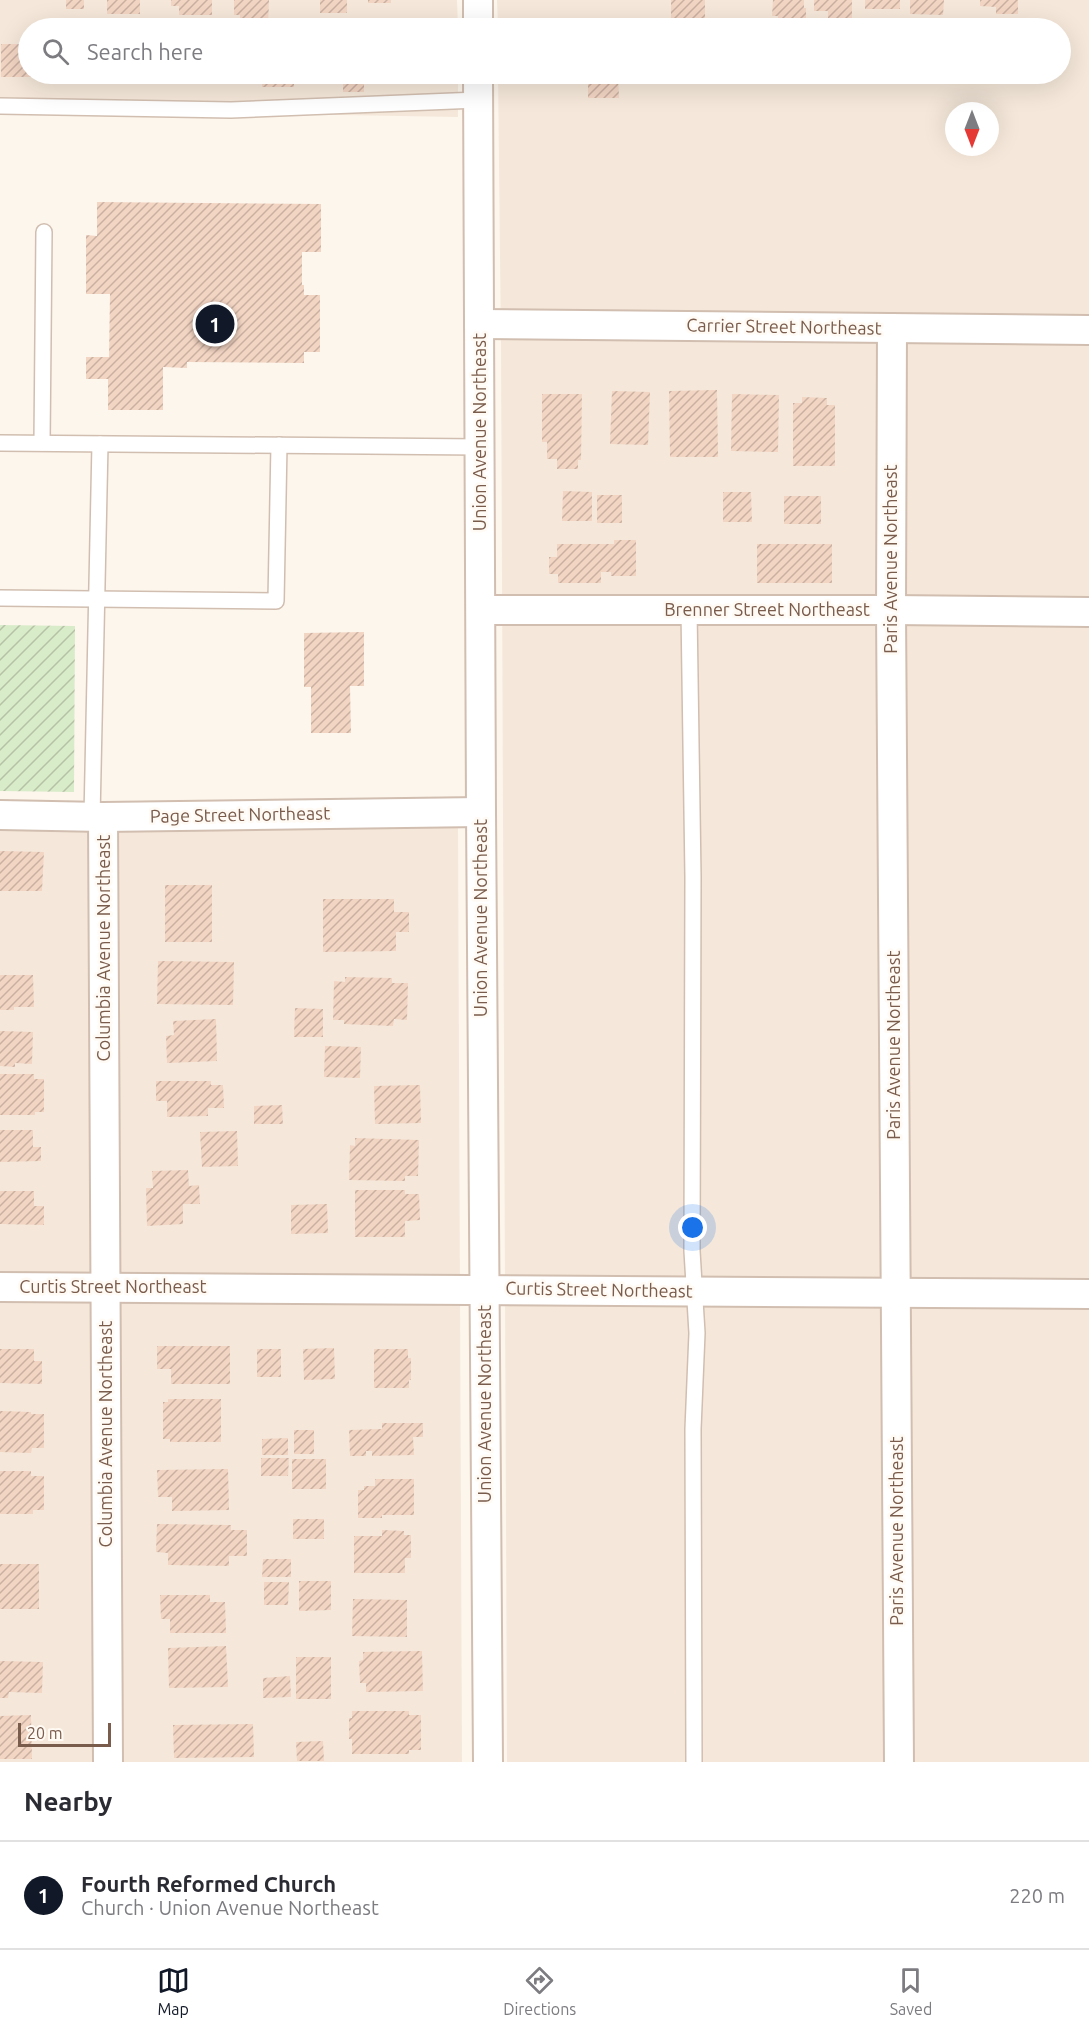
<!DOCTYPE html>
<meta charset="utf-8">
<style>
body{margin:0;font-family:Ubuntu,sans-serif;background:#f7f7f7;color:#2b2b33}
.compass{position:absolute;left:945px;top:102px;width:54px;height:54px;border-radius:50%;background:#fff;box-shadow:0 6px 24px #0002;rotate:180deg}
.scale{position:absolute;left:18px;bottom:15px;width:93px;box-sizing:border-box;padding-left:6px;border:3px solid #7a5c4d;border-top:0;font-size:16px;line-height:21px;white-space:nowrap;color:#7a5c4d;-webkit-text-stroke:4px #fffaf3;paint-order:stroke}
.you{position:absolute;left:693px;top:1228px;width:21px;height:21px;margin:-15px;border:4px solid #fff;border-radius:50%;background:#1a73e8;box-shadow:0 0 0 9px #1a73e833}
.badge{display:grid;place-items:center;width:39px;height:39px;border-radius:50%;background:#111827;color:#fff;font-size:20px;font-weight:700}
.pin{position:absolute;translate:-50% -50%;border:3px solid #fff;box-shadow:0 2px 6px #0006}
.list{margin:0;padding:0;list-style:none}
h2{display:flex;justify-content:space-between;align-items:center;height:78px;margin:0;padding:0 24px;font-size:26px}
h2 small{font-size:20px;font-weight:400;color:#7c7c81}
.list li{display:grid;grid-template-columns:39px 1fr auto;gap:18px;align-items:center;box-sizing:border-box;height:108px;padding:0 24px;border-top:2px solid #e1e1e2}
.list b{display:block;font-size:22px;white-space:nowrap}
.list p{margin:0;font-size:20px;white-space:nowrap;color:#7c7c81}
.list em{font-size:20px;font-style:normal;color:#7c7c81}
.icon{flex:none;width:33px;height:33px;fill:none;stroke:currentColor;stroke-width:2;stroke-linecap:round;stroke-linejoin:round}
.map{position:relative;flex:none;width:1089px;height:1762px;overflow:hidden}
.search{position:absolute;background:#fff;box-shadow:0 6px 24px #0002;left:18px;right:18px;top:18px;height:66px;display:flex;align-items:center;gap:15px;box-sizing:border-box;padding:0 21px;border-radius:33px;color:#7c7c81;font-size:22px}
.sheet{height:186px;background:#fff}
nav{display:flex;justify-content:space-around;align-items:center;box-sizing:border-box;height:84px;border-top:2px solid #e1e1e2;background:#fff;font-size:16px;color:#7c7c81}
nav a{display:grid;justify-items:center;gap:3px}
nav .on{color:#111827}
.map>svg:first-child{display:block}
.residential{fill:#f5e8da;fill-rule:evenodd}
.garden{fill:url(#garden-furrows)}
.building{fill:url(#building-hatch)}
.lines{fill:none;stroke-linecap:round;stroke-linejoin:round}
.lane-casing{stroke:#d1beb0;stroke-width:18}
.street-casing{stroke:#d1beb0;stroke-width:32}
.lane{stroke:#fff;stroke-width:15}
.street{stroke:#fff;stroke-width:28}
.labels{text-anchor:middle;stroke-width:5;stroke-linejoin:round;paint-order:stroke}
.street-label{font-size:18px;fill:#7a5c4d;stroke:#fffaf3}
</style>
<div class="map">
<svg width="1089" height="1762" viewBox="0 0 1089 1762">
<defs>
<pattern id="garden-furrows" width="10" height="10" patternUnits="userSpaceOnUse" patternTransform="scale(1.5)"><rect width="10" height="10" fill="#d8ecc9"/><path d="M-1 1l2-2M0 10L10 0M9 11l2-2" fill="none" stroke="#b4c2a5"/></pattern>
<pattern id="building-hatch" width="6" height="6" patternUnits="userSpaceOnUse" patternTransform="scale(1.5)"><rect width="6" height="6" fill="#f3d5c3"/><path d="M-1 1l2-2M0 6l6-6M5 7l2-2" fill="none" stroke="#cab0a1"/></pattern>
</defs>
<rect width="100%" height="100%" fill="#fdf6ec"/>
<g class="residential">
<polygon points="0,0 457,0 458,28 28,28 28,74 458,74 458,117 0,109"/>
<path d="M 497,0 L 1089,0 L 1089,1762 L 507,1762 L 501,344 L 498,74 L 1060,74 L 1060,28 L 498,28 ZM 954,111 L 990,111 L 990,147 L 954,147 Z"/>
<polygon points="0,820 458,826 462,1762 0,1762"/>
</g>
<polygon class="garden" points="0,625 75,626 74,792 0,791"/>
<g class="building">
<rect x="66" y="0" width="18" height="9"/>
<rect x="107" y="0" width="33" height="14"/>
<polygon points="171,0 212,0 212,15 179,15 179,6 171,6"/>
<polygon points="234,0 269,0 268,28 240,28 240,15 234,15"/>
<rect x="320" y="0" width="27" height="13"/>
<rect x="368" y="0" width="23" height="3"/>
<rect x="671" y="0" width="34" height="28"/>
<polygon points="773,0 804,0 804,8 806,8 806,28 778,28 778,16 772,16"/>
<polygon points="814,0 852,0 852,20 828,20 828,11 814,11"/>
<rect x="865" y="0" width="35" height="9"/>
<polygon points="910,0 944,0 943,15 910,14"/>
<polygon points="980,0 1018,0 1018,14 996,14 996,7 980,6"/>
<polygon points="1,44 28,44 28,74 39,74 39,77 1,77"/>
<rect x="60" y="74" width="40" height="9"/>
<rect x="115" y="74" width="32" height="9"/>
<rect x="262" y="74" width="32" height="13"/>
<rect x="343" y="74" width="21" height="18"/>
<polygon points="588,74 618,74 619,98 588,98"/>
<polygon points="97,202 321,204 321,252 302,252 302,285 304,285 304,295 320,295 320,352 304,352 304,363 187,362 187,368 163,367 163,410 108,410 108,379 86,379 86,357 109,357 110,294 86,294 86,235 97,236"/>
<polygon points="717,390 718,457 670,457 669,391"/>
<polygon points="612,391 650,392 648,445 610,444"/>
<polygon points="542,394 582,394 581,460 578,460 578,469 557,469 557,459 547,459 547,442 542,442"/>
<polygon points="732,394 779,395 778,452 731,451"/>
<polygon points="802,397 827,398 827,405 835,405 835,466 793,466 793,403 802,403"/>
<polygon points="563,491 592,492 592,521 562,521"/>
<polygon points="723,492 751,492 752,522 723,522"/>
<rect x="597" y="495" width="25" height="28"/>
<rect x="784" y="496" width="37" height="28"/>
<polygon points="614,540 636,540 636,576 611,576 611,572 601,572 601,583 558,583 558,574 549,574 549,557 557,557 557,544 614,544"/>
<rect x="757" y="544" width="75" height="39"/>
<polygon points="364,632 364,686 350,686 351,733 311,733 311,687 304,687 304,633"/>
<polygon points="0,851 44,852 42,891 0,891"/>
<rect x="165" y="885" width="47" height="57"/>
<polygon points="323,899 394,899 394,912 409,912 409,932 396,932 396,951 323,952"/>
<polygon points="158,961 234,962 233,1005 157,1004"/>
<polygon points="0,975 33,975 34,1007 14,1007 14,1010 0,1010"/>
<polygon points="345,977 392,978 392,983 408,983 407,1020 394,1019 393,1026 344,1024 344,1020 333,1020 334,981 345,982"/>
<polygon points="295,1008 323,1009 323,1037 294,1037"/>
<polygon points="216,1019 217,1061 167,1063 166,1036 174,1035 173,1021"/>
<polygon points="0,1031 33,1032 32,1064 15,1063 15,1067 0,1066"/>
<polygon points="325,1046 361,1047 360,1078 324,1077"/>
<polygon points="0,1074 34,1074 34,1079 44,1079 44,1112 35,1112 35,1115 0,1115"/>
<polygon points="156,1081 211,1081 211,1085 223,1085 224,1108 208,1108 208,1116 167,1117 167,1101 156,1101"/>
<polygon points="420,1085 421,1123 375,1124 374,1086"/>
<polygon points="282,1105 283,1124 254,1124 254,1106"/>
<polygon points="0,1130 33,1130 33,1147 41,1147 41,1161 0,1162"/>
<polygon points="237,1131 238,1166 202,1167 200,1132"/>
<polygon points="355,1138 419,1140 418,1176 405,1176 405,1181 349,1180 350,1145 355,1146"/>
<polygon points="188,1170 189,1186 199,1185 200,1204 183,1204 183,1224 147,1226 146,1188 153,1188 152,1171"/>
<polygon points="355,1190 405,1190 405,1194 419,1194 420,1220 405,1221 405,1237 355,1237"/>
<polygon points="0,1191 34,1191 34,1206 44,1206 44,1225 0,1224"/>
<polygon points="327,1204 328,1233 291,1234 291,1205"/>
<polygon points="157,1346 230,1346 230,1384 171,1384 171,1369 157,1369"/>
<polygon points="334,1348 335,1379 304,1380 303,1349"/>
<polygon points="0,1349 34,1349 34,1361 42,1361 42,1384 0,1383"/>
<rect x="257" y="1349" width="24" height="28"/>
<polygon points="374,1349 408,1349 408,1358 411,1358 411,1380 409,1380 409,1388 374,1388"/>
<polygon points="168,1399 221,1399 221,1442 170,1442 170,1439 163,1439 163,1402 168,1402"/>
<polygon points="0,1411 31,1412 31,1414 44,1414 44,1448 32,1448 31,1453 0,1452"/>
<polygon points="382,1423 423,1423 423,1437 413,1437 414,1455 372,1456 372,1451 366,1451 366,1456 350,1456 349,1430 382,1429"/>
<rect x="294" y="1430" width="20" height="24"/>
<polygon points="288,1438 288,1455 262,1455 262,1439"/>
<polygon points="261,1458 289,1458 288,1476 261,1476"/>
<rect x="292" y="1459" width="34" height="30"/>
<polygon points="228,1469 229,1510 172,1511 172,1497 158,1497 157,1470"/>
<polygon points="0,1471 31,1471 31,1476 44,1476 44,1510 33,1510 33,1514 0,1514"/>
<polygon points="375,1479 414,1479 414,1515 382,1515 382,1518 358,1518 358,1490 364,1490 364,1486 375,1486"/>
<rect x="293" y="1519" width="31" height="20"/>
<polygon points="157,1524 231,1525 231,1530 247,1530 247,1556 229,1556 229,1566 168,1565 168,1553 156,1552"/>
<polygon points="382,1530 404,1531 404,1535 411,1535 411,1558 405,1558 405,1573 354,1573 354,1536 382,1536"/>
<polygon points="263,1559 291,1559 291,1577 262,1577"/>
<rect x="0" y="1564" width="39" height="45"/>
<polygon points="299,1581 331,1581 331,1610 299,1611"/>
<polygon points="264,1582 289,1582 288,1605 264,1605"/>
<polygon points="160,1595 210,1595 210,1602 225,1602 226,1633 170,1633 170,1619 161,1619"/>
<polygon points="353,1599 407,1600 407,1637 352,1636"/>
<polygon points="226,1646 228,1687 169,1688 168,1648"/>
<polygon points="422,1651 423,1691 366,1692 366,1683 360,1683 359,1661 363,1660 363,1652"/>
<rect x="296" y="1657" width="35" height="42"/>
<polygon points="0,1661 43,1662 42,1693 9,1692 8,1698 0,1698"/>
<polygon points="290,1676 291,1697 263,1698 263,1678"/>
<polygon points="352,1711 409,1711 409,1715 421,1715 421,1750 409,1750 409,1754 352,1754 352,1739 349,1739 349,1718 352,1718"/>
<polygon points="31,1715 32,1759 0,1759 0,1716"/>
<polygon points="253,1724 254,1757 174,1758 173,1725"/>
<polygon points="323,1741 324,1761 297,1761 296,1742"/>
</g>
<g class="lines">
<defs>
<g id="lane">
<polyline points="0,106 231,110 478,100"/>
<polyline points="0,443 480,447"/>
<polyline points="42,443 44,232"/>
<polyline points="0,598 276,601 279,445"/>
<polyline points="689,610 693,877 692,1251 697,1333 693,1429 694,1762"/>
<polyline points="92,817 100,444"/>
</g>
<g id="street">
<polyline points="478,0 478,28"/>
<polyline points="478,74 481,812 488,1762"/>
<polyline points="479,324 1089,330"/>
<polyline points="892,328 891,610 899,1762"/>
<polyline points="481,610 891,610 1089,612"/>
<polyline points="0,815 103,817 481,812"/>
<polyline points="103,817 108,1762"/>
<polyline points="0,1287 1089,1294"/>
</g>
</defs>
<use href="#lane" class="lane-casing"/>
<use href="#street" class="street-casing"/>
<use href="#lane" class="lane"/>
<use href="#street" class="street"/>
</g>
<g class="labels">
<g class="street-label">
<text transform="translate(784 327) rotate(1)" y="6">Carrier Street Northeast</text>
<text transform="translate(480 432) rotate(-90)" y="6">Union Avenue Northeast</text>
<text transform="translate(891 559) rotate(-90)" y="6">Paris Avenue Northeast</text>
<text x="767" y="616">Brenner Street Northeast</text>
<text transform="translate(240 815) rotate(-1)" y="6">Page Street Northeast</text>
<text transform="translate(481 918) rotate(-90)" y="6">Union Avenue Northeast</text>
<text transform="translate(104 948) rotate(-90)" y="6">Columbia Avenue Northeast</text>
<text transform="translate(894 1045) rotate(-90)" y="6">Paris Avenue Northeast</text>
<text x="113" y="1293">Curtis Street Northeast</text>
<text transform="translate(599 1290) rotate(1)" y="6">Curtis Street Northeast</text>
<text transform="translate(485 1404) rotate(-90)" y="6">Union Avenue Northeast</text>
<text transform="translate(106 1434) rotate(-90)" y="6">Columbia Avenue Northeast</text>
<text transform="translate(897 1531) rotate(-90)" y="6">Paris Avenue Northeast</text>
</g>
</g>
</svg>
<svg class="compass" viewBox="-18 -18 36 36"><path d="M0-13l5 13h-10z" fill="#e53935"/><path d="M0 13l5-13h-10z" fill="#7c7c81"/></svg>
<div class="scale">20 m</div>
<div class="you"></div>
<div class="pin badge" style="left:215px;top:324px">1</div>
<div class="search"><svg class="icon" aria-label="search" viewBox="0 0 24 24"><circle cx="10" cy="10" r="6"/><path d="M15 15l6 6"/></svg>Search here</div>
</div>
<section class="sheet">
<h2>Nearby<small></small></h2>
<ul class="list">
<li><span class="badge">1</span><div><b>Fourth Reformed Church</b><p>Church · Union Avenue Northeast</p></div><em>220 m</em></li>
</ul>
</section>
<nav>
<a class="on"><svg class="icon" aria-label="map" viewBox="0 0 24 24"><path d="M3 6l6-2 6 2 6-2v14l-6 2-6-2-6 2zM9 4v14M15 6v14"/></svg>Map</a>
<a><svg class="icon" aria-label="directions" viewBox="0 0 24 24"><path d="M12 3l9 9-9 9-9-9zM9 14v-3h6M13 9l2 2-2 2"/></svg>Directions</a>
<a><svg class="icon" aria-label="saved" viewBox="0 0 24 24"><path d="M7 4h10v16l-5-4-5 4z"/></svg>Saved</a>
</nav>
